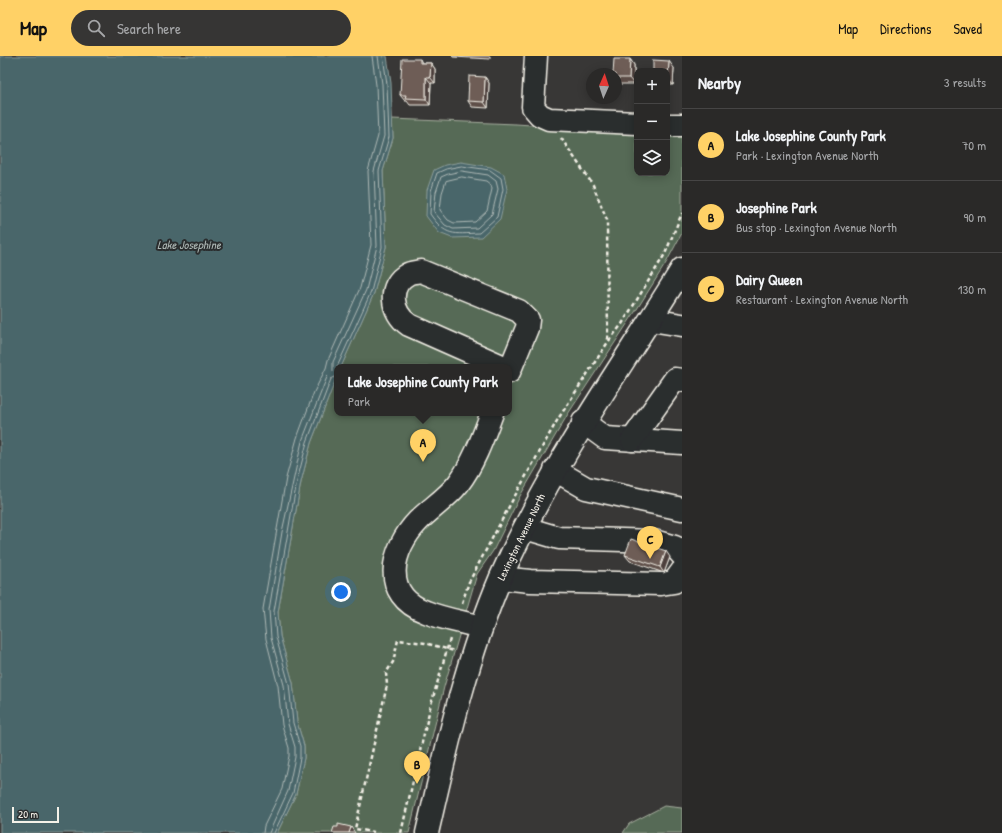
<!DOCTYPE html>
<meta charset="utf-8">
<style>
body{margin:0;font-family:"Patrick Hand",sans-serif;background:#363534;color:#f1f3f6}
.controls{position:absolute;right:12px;top:12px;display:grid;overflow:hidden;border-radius:8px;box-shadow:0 2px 10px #0003}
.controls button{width:36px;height:36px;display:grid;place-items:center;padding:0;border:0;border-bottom:1px solid #464545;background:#2a2928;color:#f1f3f6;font:20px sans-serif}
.compass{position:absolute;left:586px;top:12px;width:36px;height:36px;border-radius:50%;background:#2a2928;box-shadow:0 2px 10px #0003;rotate:3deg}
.scale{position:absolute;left:12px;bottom:10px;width:47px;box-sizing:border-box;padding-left:4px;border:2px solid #f4f1e8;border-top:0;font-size:11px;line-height:14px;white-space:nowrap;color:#f4f1e8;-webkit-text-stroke:3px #2a2d2e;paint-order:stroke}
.you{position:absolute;left:341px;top:536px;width:14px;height:14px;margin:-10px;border:3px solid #fff;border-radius:50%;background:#1a73e8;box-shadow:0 0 0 6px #1a73e833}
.badge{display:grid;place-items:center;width:26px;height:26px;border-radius:50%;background:#ffd166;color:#111;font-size:13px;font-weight:700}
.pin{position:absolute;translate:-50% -33px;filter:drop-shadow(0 1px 2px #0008)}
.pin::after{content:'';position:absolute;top:21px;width:14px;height:12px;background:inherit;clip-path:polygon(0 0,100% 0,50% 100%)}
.popup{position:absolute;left:334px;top:308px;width:178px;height:52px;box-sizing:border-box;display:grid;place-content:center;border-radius:8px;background:#2a2928;filter:drop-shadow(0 1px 3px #0005);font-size:13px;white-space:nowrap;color:#a5a6a8}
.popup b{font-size:15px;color:#f1f3f6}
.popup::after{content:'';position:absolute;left:50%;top:100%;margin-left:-8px;border:8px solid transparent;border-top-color:#2a2928}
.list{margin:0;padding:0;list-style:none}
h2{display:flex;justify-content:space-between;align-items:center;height:52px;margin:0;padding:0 16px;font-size:17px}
h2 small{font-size:13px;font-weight:400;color:#a5a6a8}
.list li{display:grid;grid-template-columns:26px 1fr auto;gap:12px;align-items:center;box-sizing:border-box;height:72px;padding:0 16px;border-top:1px solid #464545}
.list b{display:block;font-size:15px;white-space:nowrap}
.list p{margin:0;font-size:13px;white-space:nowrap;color:#a5a6a8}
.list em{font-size:13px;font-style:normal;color:#a5a6a8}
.icon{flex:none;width:22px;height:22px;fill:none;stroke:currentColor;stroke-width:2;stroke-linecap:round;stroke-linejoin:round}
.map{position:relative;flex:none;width:682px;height:777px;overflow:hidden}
header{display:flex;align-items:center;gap:24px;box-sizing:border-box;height:56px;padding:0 20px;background:#ffd166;color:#111}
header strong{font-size:19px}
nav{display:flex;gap:22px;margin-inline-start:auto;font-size:14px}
.search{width:280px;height:36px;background:#363534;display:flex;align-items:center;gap:10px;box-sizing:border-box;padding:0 14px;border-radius:22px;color:#a5a6a8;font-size:15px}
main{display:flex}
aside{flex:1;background:#2a2928}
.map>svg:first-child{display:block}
.green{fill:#576b56;stroke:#a6ae9f}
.water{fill:#48666a;stroke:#8d9e9c}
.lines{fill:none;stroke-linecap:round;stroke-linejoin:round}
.shore{stroke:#afb9b6;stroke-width:1}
.minor-casing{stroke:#f4f1e8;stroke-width:25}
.major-casing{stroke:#f4f1e8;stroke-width:25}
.path{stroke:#f4f1e8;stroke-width:2.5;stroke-dasharray:4 3;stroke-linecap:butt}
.minor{stroke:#2a2d2e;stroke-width:22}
.major{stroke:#2a2d2e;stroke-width:22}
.wall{fill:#5f504a;stroke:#f4f1e8}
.shaded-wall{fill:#4d413c;stroke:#f4f1e8}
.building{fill:#6e5d56;stroke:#f4f1e8}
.labels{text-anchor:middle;stroke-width:4;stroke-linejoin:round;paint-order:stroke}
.street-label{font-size:11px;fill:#f4f1e8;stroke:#2a2d2e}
.water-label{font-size:12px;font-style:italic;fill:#afb9b6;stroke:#2a2d2e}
</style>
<header>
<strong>Map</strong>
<div class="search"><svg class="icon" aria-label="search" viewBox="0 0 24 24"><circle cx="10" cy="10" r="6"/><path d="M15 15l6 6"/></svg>Search here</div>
<nav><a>Map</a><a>Directions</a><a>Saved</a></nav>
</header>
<main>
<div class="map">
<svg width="682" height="777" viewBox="0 0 682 777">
<rect width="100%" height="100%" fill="#383736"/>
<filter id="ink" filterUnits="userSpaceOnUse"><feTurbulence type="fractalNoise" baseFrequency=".025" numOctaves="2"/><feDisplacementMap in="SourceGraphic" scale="8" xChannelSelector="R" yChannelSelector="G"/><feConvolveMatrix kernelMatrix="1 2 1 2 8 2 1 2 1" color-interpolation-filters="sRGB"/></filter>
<g filter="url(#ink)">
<g class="green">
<polygon points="392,63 516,68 637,76 637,117 667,117 667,78 682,79 682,177 666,207 637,253 568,358 520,440 493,495 477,518 444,631 409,777 277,777 296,738 304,702 304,690 297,666 293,627 280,580 278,556 301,426 311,387 337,320 337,357 509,357 509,311 341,311 374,237 386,191 383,115 393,82"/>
<polygon points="664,750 682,752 682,777 623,777 629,768"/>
</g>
<g class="water">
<polygon points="0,0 387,0 391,27 393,82 383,115 386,191 374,237 341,311 337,311 337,320 311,387 301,426 278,556 280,580 293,627 297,666 304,690 304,702 296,738 277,777 0,777"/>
<polygon points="461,106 491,111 504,118 507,133 500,163 481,181 452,182 439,177 426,160 427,134 434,114 445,109"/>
</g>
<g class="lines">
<g class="shore">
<path d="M 462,110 L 490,114 L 501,122 L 503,133 L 497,161 L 479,177 C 453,178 446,181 430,158 L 431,135 L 437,117 L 446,113 Z"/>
<polygon points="462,115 488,119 496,125 498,133 492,158 477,172 453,173 445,169 434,156 436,136 441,121 448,118"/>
<polygon points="462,121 486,125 491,129 492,133 487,155 475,166 454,167 448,164 440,154 442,137 446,125"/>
<polyline points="337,311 371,236 382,191 379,115 389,81 387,28 383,0"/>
<polyline points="263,777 264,770 282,733 289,700 289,692 282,669 278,630 266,583 263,553 286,422 297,382 314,336 326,312 328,304 360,232 371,189 368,115 378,80 376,29 372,0"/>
<polyline points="269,777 288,735 295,701 295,691 288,668 284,629 271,582 269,554 282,476 302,385 327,321 333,315 333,306 366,234 377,190 374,115 384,80 382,28 378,0"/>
<polyline points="274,777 293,737 300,702 300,690 293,667 289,628 276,581 274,555 297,425 307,386 331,323 337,320"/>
</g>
<defs>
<g id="minor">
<polyline points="536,0 533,51 540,59 549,63 637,67"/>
<polyline points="667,69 682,69"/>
<polyline points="651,264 682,269"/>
<path d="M 504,311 L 409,269 C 391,257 387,229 408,218 C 411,216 417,216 421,215 L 519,255 L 528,264 L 527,272 L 509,316"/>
<polyline points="583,366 605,382 682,387"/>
<polyline points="632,384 675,323 682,324"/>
<polyline points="555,414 586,432 682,453"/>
<polyline points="525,472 559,482 654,485 675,491 682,499"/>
<polyline points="501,522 530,525 661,528 674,526 682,515"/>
<path d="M 481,571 C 463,566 443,563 426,556 C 380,539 391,493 418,465 C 431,452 447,442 458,428 C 474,407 483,381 492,357"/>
</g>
<path id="major" d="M 427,777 C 447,690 466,603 501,521 C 549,412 619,315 682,213"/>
</defs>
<use href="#minor" class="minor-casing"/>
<use href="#major" class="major-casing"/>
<g class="path">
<polyline points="561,82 593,129 607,164 608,286"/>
<polyline points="462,547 469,526 512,445 558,363 608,286 622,268 665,198 682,157"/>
<polyline points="374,776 355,773 387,629 386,617 393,606 398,584 425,587 454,595"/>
<polyline points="401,777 430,652 450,583"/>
</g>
<use href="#minor" class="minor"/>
<use href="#major" class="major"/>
</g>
<g class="wall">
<polygon points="452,0 490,0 490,3 453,1"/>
<polygon points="420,3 422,7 431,7 435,13 435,27 431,27 430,49 410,49 407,45 405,45 400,39"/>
<polygon points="630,3 634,9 634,28 617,28 616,26 616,18"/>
<polygon points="674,12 673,29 667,29 667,15"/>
<polygon points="485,21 489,27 488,52 472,51 468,45"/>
<polygon points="625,499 670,501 664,517 630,505"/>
</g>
<g class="shaded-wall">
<polygon points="630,3 634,9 634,28 629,22"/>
<polygon points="669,5 674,12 673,29 668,23"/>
<polygon points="431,7 435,13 435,27 430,21"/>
<polygon points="426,21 431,27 430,49 426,43"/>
<polygon points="485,21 489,27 488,52 484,46"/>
<polygon points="666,495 670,501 664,517 660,511"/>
<polygon points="351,771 355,777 349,777"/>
</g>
<g class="building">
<polygon points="402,3 420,3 420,7 431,7 430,21 426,21 426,43 405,42 406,39 400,39"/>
<polygon points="614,3 630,3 629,22 616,22 616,18 613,18"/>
<polygon points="653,4 669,5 668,23 667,23 667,15 653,15"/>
<polygon points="469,20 485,21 484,46 468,45"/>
<polygon points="631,483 666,495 660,511 625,499"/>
<polygon points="338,768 351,771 349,777 332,777 334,771 338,771"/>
</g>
</g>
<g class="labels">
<g class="street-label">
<text transform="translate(521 481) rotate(-64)" y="4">Lexington Avenue North</text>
</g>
<g class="water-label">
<text x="189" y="193">Lake Josephine</text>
</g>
</g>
</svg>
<div class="controls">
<button>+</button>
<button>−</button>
<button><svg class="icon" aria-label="layers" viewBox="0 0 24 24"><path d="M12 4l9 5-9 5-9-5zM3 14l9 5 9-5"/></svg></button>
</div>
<svg class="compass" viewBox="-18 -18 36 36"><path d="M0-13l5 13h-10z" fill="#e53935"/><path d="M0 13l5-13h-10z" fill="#a5a6a8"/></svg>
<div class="scale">20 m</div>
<div class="you"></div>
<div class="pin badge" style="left:423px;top:406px">A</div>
<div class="popup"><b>Lake Josephine County Park</b>Park</div>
<div class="pin badge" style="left:417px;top:728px">B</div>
<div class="pin badge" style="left:650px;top:503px">C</div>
</div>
<aside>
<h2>Nearby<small>3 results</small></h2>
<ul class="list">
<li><span class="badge">A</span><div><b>Lake Josephine County Park</b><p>Park · Lexington Avenue North</p></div><em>70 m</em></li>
<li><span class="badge">B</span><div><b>Josephine Park</b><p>Bus stop · Lexington Avenue North</p></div><em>90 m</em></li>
<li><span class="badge">C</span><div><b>Dairy Queen</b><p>Restaurant · Lexington Avenue North</p></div><em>130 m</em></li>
</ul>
</aside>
</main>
